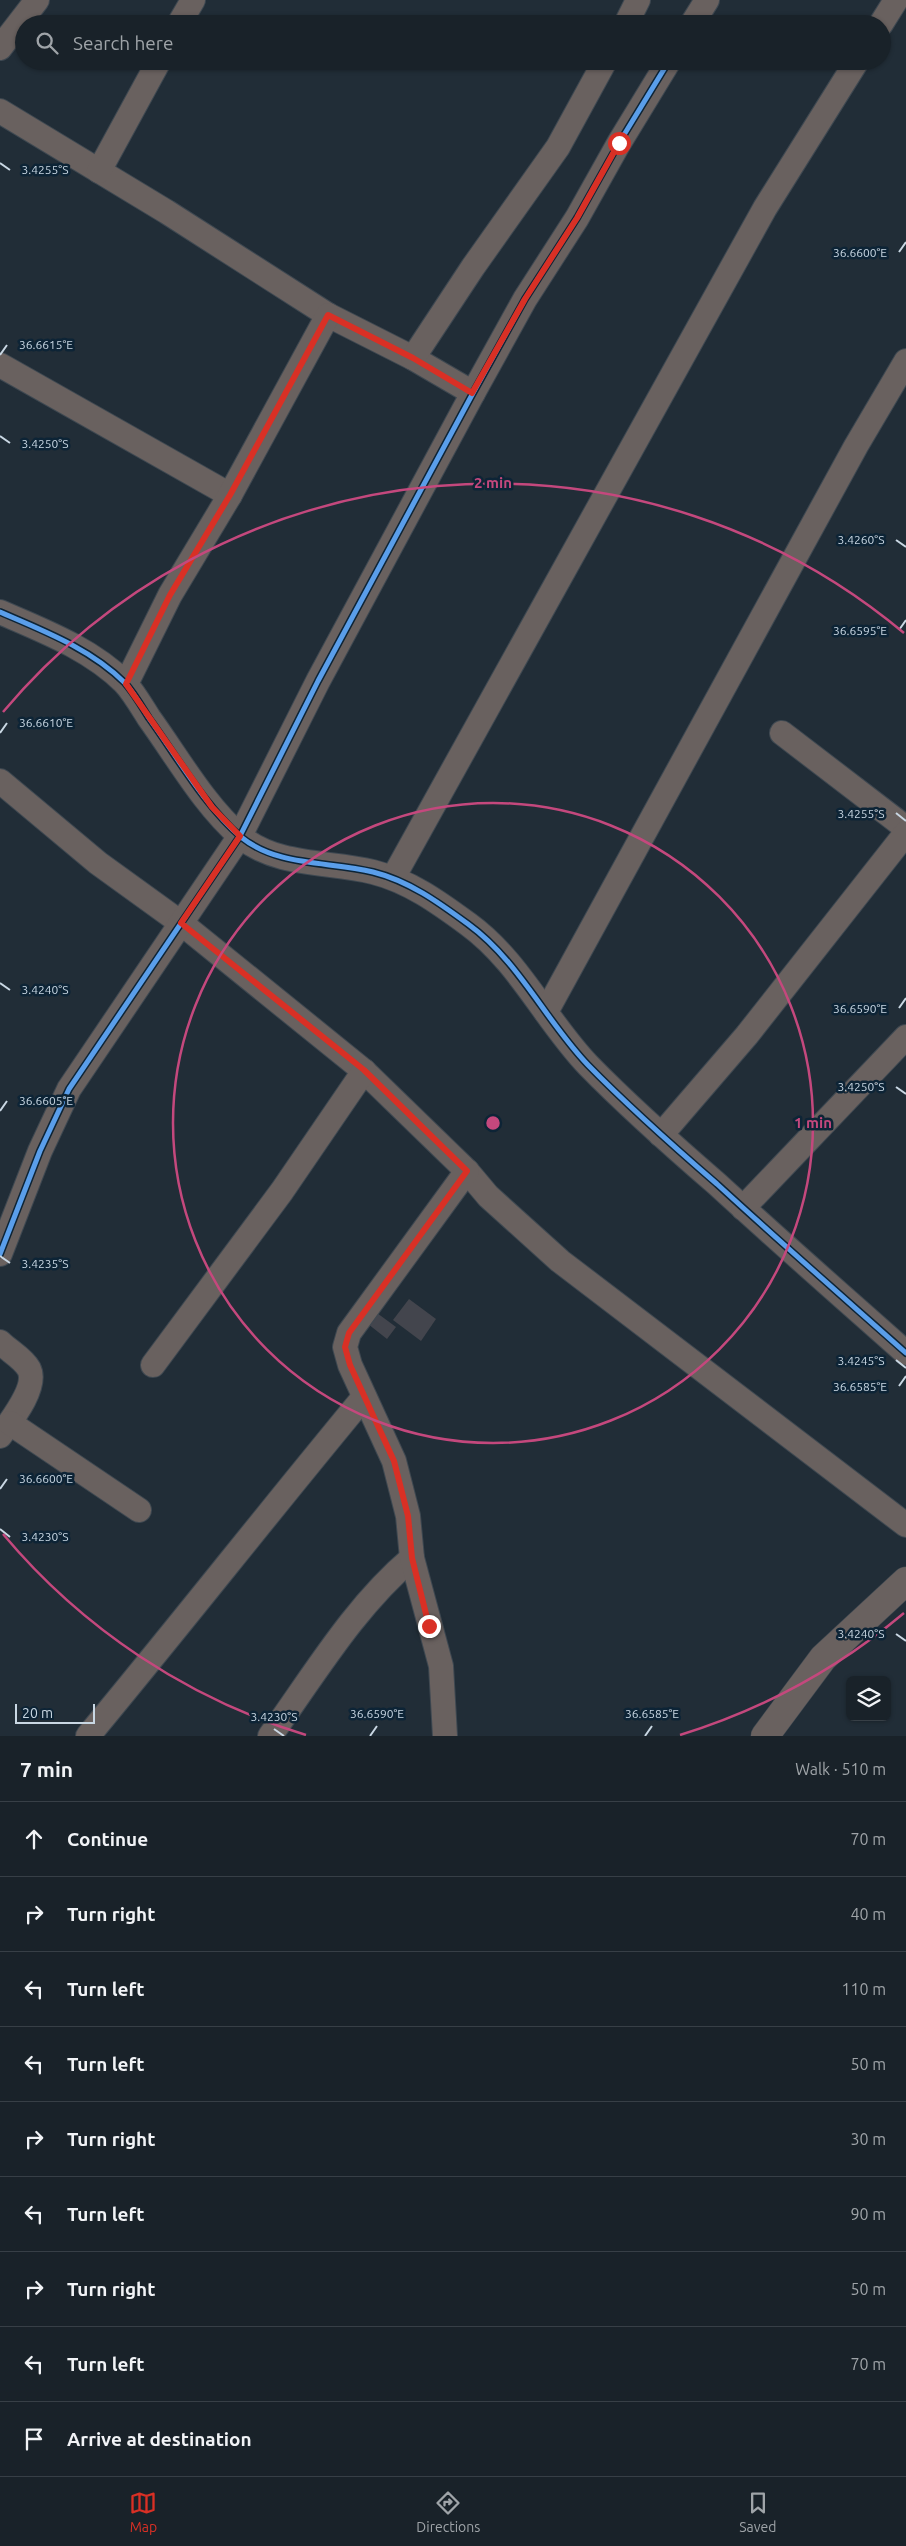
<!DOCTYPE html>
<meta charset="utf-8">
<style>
body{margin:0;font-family:Ubuntu,sans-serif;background:#222a31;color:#f1f3f6}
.controls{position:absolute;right:15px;bottom:15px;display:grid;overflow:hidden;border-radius:8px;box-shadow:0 1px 4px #0004}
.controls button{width:45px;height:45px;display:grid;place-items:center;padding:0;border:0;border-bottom:1px solid #373f46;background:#192229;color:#f1f3f6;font:25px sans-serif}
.scale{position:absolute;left:15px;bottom:12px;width:80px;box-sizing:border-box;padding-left:5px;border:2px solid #c9d7e3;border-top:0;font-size:14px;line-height:18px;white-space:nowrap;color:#c9d7e3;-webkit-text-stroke:4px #0d2436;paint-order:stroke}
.stop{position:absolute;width:15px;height:15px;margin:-11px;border:4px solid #d93025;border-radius:50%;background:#fff}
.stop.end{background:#d93025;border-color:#fff;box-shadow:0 1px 5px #0008}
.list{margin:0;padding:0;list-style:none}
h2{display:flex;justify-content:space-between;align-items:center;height:65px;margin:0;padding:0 20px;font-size:21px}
h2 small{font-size:16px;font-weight:400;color:#9fa4a8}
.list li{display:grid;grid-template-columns:32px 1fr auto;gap:15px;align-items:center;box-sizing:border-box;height:75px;padding:0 20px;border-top:1px solid #373f46}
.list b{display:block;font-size:19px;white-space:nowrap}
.list em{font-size:16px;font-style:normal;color:#9fa4a8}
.icon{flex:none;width:28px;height:28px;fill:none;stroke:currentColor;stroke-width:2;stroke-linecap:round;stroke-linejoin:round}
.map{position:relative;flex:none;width:906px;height:1736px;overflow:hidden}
.search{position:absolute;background:#192229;box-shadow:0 1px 4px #0004;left:15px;right:15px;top:15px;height:55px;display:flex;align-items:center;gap:12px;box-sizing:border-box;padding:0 18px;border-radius:28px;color:#9fa4a8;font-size:19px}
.sheet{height:740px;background:#192229}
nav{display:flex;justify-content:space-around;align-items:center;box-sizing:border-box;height:70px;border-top:1px solid #373f46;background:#192229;font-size:14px;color:#9fa4a8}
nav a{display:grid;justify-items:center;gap:2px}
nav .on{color:#d93025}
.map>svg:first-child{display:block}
.building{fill:#43454d}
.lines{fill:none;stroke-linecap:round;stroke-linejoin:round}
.minor-casing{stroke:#3e4851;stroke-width:26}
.tertiary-casing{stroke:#3e4851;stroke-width:29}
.minor{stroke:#69615f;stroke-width:24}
.tertiary{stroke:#69615f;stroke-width:28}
.cycleway-casing{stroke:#0d2436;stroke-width:8}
.cycleway{stroke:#5a9eea;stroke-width:5}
.route{stroke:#d93025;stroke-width:6}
.ticks{fill:none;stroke:#c9d7e3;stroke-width:2}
.ring{fill:none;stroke:#c4487d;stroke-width:2.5}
.ticks-label{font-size:12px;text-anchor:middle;fill:#c9d7e3;stroke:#0d2436;stroke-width:5;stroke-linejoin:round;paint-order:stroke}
.centre{fill:#c4487d;stroke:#0d2436;stroke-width:2.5}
.ring-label{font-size:15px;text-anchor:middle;font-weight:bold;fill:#c4487d;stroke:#0d2436;stroke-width:5;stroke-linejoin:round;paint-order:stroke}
</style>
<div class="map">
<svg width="906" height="1736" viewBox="0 0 906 1736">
<rect width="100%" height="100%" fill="#212d37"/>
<g class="building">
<polygon points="409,1299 436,1319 421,1341 393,1320"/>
<polygon points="377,1313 396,1327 387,1339 368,1324"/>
</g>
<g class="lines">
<defs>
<g id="minor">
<polyline points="179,24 193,0"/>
<polyline points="626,24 638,0"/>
<polyline points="692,24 707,0"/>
<polyline points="881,24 896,0"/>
<polyline points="0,48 37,0"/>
<polyline points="0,111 167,212 328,315 413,358 473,393"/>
<polyline points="99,171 159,61"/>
<polyline points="413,358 473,267 558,147 605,61"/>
<polyline points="0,365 230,495"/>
<path d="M 0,612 C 44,631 91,649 125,683 C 134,693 142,707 149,718 C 178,758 204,805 241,837 C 278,867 329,861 373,872 C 409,881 438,902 468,924 C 519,961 545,1020 588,1065 C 629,1107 673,1146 717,1184 C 779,1241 843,1297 906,1353"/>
<polyline points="126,684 170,595 230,495 328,315"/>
<polyline points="782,733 906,828"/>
<polyline points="0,781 98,863 181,923 364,1071 467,1171 488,1196 560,1261 906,1525"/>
<polyline points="393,878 765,208 857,61"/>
<polyline points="546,1012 856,446 906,361"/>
<polyline points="661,1135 747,1035 906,833"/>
<polyline points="743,1208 906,1037"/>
<polyline points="0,1254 40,1151 69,1089 240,836 318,681 473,393 525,299 577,218 619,143 669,61"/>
<path d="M 0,1342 C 9,1351 23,1358 29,1369 C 38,1387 10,1422 0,1436"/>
<polyline points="153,1365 282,1191 364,1071"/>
<polyline points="10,1423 139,1510"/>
<path d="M 88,1736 C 181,1624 271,1509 364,1397"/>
<path d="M 270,1736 C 314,1675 354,1607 412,1558"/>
<polyline points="445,1736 441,1666 412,1558 408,1516 394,1461 350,1365 345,1347 349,1333 467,1171"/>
</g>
<polyline id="tertiary" points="765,1736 823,1658 906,1581"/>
</defs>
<use href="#minor" class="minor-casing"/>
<use href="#tertiary" class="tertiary-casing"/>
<use href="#minor" class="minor"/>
<use href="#tertiary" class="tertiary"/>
<defs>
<g id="cycleway">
<path d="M 0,612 C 44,631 91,649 125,683 C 134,693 142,707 149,718 C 178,758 204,805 241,837 C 278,867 329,861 373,872 C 409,881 438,902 468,924 C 519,961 545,1020 588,1065 C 629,1107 673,1146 717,1184 C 779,1241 843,1297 906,1353"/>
<polyline points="0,1254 40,1151 69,1089 240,836 318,681 473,393 525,299 577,218 619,143 669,61"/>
</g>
</defs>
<use href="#cycleway" class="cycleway-casing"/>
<use href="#cycleway" class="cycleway"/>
</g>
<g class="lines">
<polyline class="route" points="429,1626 412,1558 408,1516 394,1461 350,1365 345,1347 349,1333 467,1171 364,1070 181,923 240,836 212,807 126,684 170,595 230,495 328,315 413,358 472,393 525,299 577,218 619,143"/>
</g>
<path class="ticks" d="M 0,163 L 10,170M 899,252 L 906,242M 0,355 L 7,345M 0,436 L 10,443M 896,540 L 906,547M 899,630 L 906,620M 0,733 L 7,723M 896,813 L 906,821M 0,983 L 10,990M 899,1008 L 906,998M 896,1087 L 906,1094M 0,1111 L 7,1101M 0,1256 L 10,1263M 896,1360 L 906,1368M 899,1386 L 906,1376M 0,1489 L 7,1479M 0,1529 L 10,1537M 896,1634 L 906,1641M 274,1729 L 284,1736M 370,1736 L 377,1726M 645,1736 L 652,1726"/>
<g class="ring">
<circle cx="493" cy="1123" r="320"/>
<path d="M904 1613A640 640 0 0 1 680 1735M306 1735A640 640 0 0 1 3 1534M3 712A640 640 0 0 1 904 633"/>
</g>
<g class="ticks-label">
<text x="45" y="174">3.4255°S</text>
<text x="860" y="257">36.6600°E</text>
<text x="46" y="349">36.6615°E</text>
<text x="45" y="448">3.4250°S</text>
<text x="861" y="544">3.4260°S</text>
<text x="860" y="635">36.6595°E</text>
<text x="46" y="727">36.6610°E</text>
<text x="861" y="818">3.4255°S</text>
<text x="45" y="994">3.4240°S</text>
<text x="860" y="1013">36.6590°E</text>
<text x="861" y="1091">3.4250°S</text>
<text x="46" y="1105">36.6605°E</text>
<text x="45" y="1268">3.4235°S</text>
<text x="861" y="1365">3.4245°S</text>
<text x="860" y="1391">36.6585°E</text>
<text x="46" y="1483">36.6600°E</text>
<text x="45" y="1541">3.4230°S</text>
<text x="861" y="1638">3.4240°S</text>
<text x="377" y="1718">36.6590°E</text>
<text x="652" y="1718">36.6585°E</text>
<text x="274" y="1721">3.4230°S</text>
</g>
<circle cx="493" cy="1123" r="8" class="centre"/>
<g class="ring-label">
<text x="493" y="488">2 min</text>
<text x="813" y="1128">1 min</text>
</g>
</svg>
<div class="controls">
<button><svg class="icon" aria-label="layers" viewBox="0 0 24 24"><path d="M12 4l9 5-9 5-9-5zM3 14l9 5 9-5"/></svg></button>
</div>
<div class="scale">20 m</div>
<div class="stop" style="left:619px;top:143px"></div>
<div class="stop end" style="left:429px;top:1626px"></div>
<div class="search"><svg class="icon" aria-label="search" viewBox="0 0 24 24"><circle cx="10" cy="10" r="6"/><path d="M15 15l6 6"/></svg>Search here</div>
</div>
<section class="sheet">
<h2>7 min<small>Walk · 510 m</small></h2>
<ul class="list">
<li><svg class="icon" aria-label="ahead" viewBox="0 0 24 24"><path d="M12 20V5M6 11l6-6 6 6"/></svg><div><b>Continue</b></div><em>70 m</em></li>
<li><svg class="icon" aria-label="right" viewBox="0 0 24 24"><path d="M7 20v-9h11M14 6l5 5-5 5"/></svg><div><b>Turn right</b></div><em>40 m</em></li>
<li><svg class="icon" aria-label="left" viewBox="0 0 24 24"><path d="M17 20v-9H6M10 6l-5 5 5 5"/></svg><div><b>Turn left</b></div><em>110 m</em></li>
<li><svg class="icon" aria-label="left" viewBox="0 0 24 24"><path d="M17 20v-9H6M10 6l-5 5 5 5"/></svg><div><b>Turn left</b></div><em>50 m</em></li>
<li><svg class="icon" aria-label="right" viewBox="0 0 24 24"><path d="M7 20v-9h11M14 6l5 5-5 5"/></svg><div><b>Turn right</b></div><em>30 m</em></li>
<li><svg class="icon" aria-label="left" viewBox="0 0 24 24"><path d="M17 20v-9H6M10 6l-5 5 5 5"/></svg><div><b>Turn left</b></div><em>90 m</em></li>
<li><svg class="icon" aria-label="right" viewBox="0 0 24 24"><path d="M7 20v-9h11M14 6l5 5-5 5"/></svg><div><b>Turn right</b></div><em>50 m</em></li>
<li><svg class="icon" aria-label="left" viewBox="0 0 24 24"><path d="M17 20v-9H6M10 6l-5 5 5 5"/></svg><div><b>Turn left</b></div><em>70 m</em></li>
<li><svg class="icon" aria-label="arrive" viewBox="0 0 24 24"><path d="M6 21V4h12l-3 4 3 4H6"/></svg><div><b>Arrive at destination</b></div></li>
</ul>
</section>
<nav>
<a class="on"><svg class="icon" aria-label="map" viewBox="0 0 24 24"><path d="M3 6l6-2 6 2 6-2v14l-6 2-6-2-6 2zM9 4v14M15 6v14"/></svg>Map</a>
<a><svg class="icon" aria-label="directions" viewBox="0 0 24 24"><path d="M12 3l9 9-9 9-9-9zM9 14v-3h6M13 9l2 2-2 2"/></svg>Directions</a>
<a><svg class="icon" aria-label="saved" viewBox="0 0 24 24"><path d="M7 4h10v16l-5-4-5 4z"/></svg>Saved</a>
</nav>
